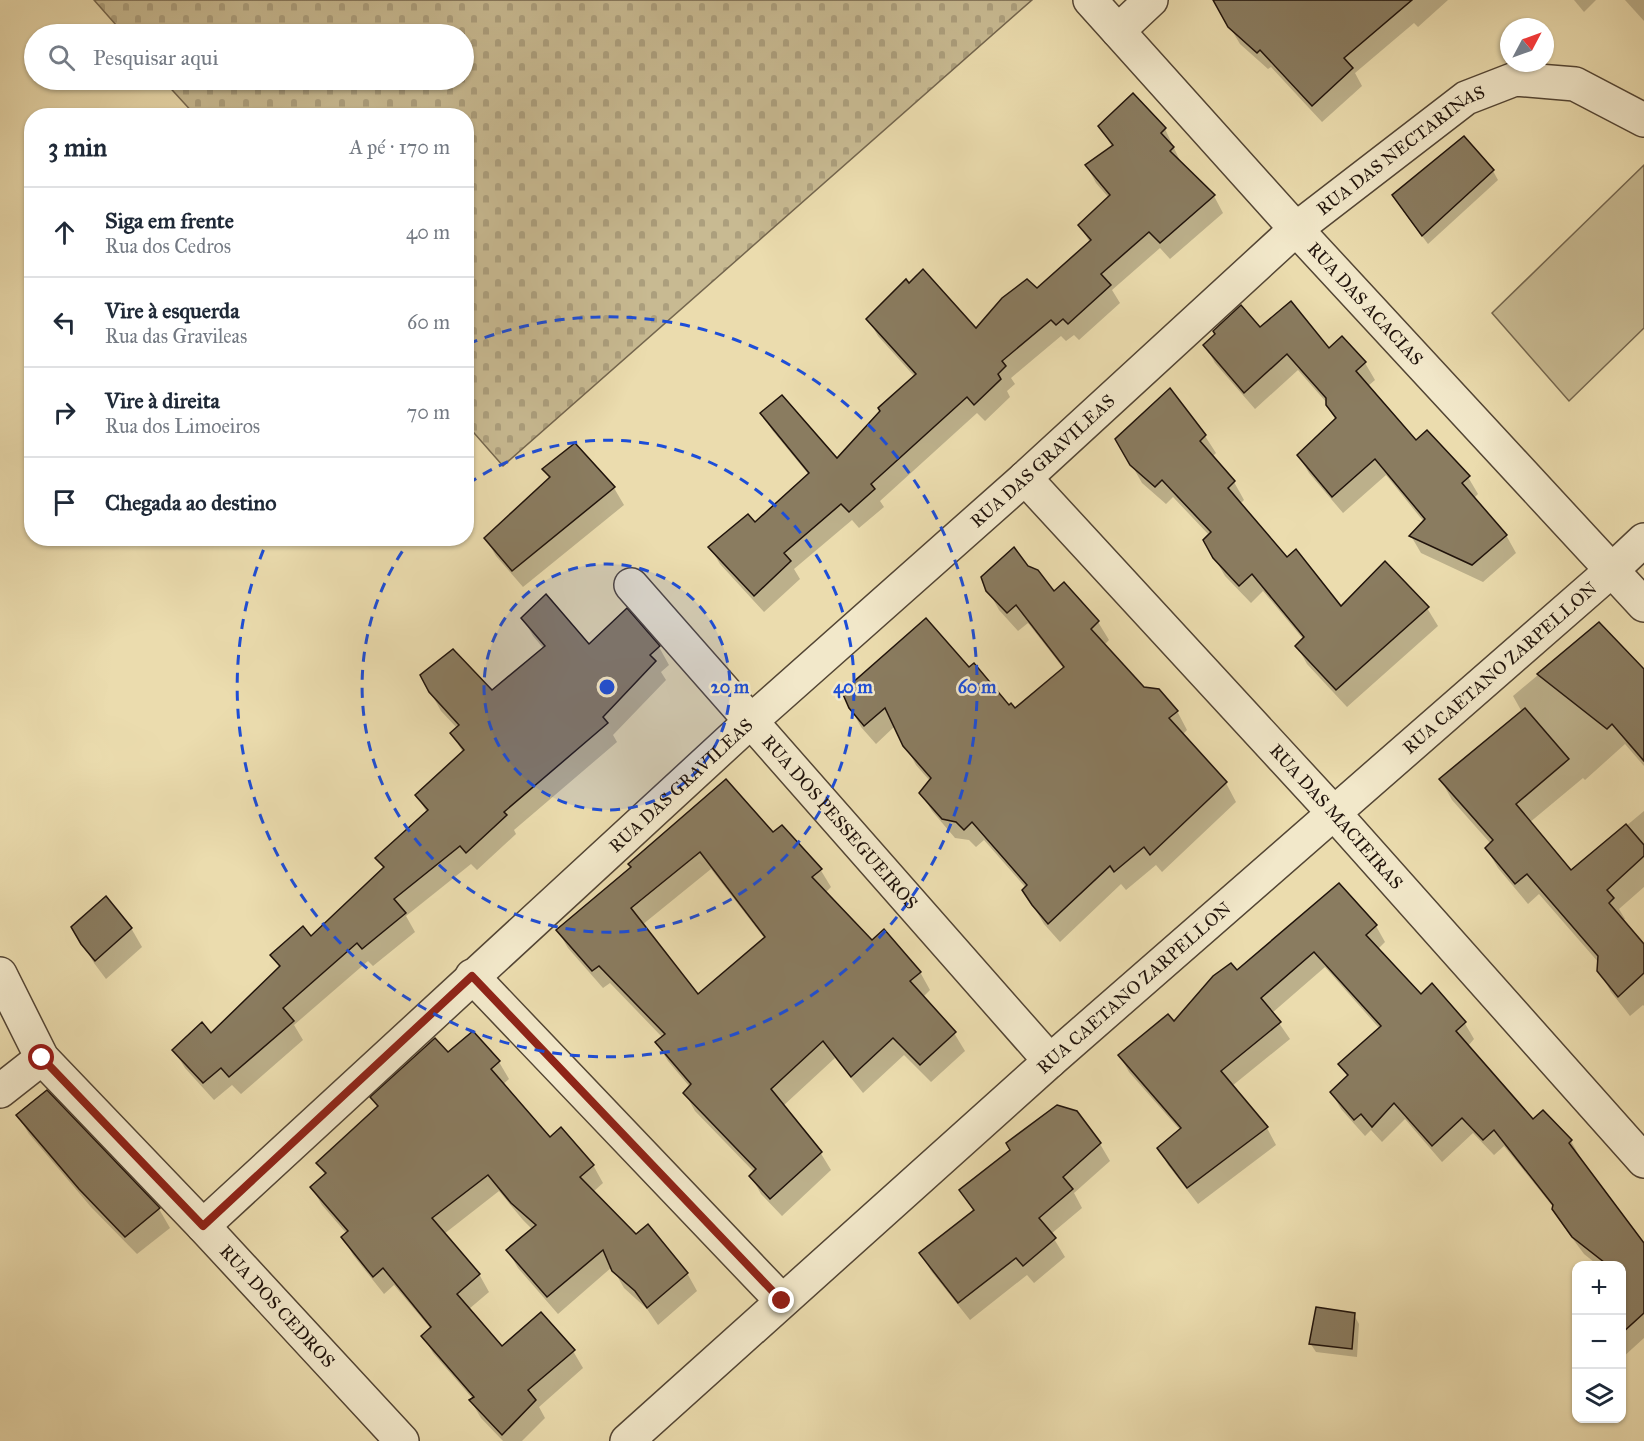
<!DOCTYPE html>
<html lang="pt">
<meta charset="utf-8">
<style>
body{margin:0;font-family:"IM FELL Great Primer",serif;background:#f6f6f7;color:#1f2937}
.controls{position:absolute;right:18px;bottom:18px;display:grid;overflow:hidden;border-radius:12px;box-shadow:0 2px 4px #0004}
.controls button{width:54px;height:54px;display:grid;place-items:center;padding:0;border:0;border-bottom:2px solid #e0e1e3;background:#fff;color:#1f2937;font:30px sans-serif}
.compass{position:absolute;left:1500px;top:18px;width:54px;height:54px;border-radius:50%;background:#fff;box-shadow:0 2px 4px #0004;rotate:49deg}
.stop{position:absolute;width:18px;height:18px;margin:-14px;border:4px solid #8f2418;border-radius:50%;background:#fff}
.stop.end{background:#8f2418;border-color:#fff;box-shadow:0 2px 6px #0008}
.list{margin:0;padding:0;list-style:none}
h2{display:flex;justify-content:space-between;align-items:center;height:78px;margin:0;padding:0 24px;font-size:26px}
h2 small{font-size:20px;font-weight:400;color:#747a83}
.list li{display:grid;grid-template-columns:39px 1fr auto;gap:18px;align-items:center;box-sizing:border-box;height:90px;padding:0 24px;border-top:2px solid #e0e1e3}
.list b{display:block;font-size:22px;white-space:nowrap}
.list p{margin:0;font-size:20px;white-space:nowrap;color:#747a83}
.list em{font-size:20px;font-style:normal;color:#747a83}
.icon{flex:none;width:33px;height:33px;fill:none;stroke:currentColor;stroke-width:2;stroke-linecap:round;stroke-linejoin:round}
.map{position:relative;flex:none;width:1644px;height:1441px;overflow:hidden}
.search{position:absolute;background:#fff;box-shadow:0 2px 4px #0004;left:24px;top:24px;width:450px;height:66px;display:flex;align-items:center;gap:15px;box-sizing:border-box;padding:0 21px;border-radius:33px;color:#747a83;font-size:22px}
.panel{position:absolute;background:#fff;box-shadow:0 2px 4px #0004;left:24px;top:108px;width:450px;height:438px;border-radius:24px}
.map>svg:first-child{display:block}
.grass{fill:#c8ba92;stroke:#74664e;stroke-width:1.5}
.cemetery{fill:url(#cemetery-stones);stroke:#74664e;stroke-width:1.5}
.shadow{fill:#0003;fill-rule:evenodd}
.building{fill:#8a7c60;stroke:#20130b;stroke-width:1.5;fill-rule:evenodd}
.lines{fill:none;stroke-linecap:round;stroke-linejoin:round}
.street-casing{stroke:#534534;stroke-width:36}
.street{stroke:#f2e8ca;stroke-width:33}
.route{stroke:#8f2418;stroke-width:8}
.ring{fill:none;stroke:#1d4ed8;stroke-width:3;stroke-dasharray:10 8}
.labels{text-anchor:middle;stroke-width:5;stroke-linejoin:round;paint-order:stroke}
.street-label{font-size:18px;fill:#20130b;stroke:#f2e8ca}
.centre{fill:#1d4ed8;stroke:#f2e8ca;stroke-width:3}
.ring-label{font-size:18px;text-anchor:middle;font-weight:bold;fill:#1d4ed8;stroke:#f2e8ca;stroke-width:5;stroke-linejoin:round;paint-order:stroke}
</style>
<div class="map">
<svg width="1644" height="1441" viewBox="0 0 1644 1441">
<defs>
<pattern id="cemetery-stones" width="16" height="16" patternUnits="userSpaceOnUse" patternTransform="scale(1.5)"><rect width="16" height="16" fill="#c8ba92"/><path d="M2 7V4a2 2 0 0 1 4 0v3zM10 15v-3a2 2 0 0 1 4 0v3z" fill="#ac9f7d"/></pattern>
</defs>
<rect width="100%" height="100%" fill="#ebdcae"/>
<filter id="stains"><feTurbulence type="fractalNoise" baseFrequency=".00333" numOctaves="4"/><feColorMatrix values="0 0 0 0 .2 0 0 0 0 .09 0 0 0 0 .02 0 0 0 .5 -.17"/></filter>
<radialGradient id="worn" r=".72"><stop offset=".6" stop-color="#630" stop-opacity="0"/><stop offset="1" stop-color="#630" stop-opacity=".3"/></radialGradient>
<polygon class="grass" points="1644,165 1644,328 1569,401 1492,313"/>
<polygon class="cemetery" points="94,0 1032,0 503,466 467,425 466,116 195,115 163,80 464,80 464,34 124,34"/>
<g class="shadow">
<polygon points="1235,0 1448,0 1418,27 1414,23 1355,73 1362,86 1322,122 1271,67 1268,69 1240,44 1221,12"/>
<polygon points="1574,0 1596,0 1584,12"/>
<polygon points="1625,0 1644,0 1644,21"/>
<polygon points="1100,126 1165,129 1182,165 1214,196 1223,213 1170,259 1160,248 1112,290 1120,303 1079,340 1074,335 1066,341 1061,336 1011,378 1015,384 1007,391 1010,397 985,421 977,413 880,501 884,507 859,528 852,520 794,569 800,579 764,612 720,564 710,547 755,524 809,475 772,430 762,413 837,460 915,377 878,336 868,319 976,330 1037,290 1090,243 1080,225 1109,198 1096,183 1087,166 1112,147"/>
<polygon points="1493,171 1498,180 1428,244 1399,205"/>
<polygon points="1260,330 1365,363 1375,380 1368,386 1416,442 1468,477 1478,494 1474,498 1506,535 1516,553 1483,582 1421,553 1411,536 1424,522 1386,475 1343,513 1309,473 1299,456 1336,421 1327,403 1298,370 1255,409 1215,363 1205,345"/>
<polygon points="1205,436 1216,453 1212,457 1234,482 1244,500 1240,504 1287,559 1341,609 1427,608 1438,626 1347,707 1307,664 1297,646 1304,640 1263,591 1251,603 1225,576 1214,557 1209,535 1173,497 1166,504 1142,483 1117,439"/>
<polygon points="544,470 614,488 624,505 523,587 496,556 486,539 550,480"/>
<polygon points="1028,567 1054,593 1098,622 1109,640 1104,645 1143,688 1177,711 1187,730 1182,735 1226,783 1236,802 1162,872 1156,865 1126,890 1121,884 1060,942 1044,924 1024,890 1026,888 984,840 976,847 969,840 955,838 932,811 921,793 930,781 916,765 895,726 876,744 861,727 850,707 968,669 1009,707 1015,711 1064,669 1028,623 1018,631 999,610 988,590"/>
<polygon points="626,610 659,647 669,665 661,672 666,680 613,735 617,742 514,830 516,834 477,870 471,864 406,916 415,932 373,966 368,961 294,1025 303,1040 241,1094 232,1085 214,1100 185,1068 174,1050 211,1035 279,967 272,956 311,939 384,869 377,858 427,813 417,795 463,753 452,733 457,728 441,711 430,691 492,692 544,649 533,636 523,618 589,646"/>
<polygon points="1599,624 1644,671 1644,766 1625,744 1585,780 1583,778 1529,823 1571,872 1644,811 1644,887 1619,909 1625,919 1622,921 1644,946 1644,1006 1643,1005 1630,1016 1611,992 1599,971 1599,963 1539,894 1528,904 1498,868 1486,848 1491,844 1452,800 1441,780 1522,712 1513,696"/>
<path d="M 773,834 L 820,869 L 831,887 L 825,893 L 872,942 L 920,972 L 930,990 L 923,997 L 954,1033 L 965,1051 L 931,1082 L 904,1055 L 863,1093 L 835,1058 L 783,1106 L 820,1152 L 831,1170 L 782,1216 L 761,1194 L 751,1176 L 754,1172 L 695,1111 L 685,1093 L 690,1087 L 668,1061 L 657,1043 L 663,1038 L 610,983 L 603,988 L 568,948 L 558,931 L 632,868 ZM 711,869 L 765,939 L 698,996 L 642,925 Z"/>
<polygon points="1376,926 1385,942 1377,950 1421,996 1464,1022 1474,1039 1468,1046 1533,1121 1571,1141 1580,1157 1579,1159 1644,1246 1644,1338 1622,1358 1622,1266 1599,1266 1584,1254 1564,1227 1554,1208 1504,1146 1494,1155 1473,1133 1442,1162 1405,1119 1382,1142 1371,1130 1365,1136 1341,1109 1332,1093 1348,1077 1340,1065 1380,1029 1325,967 1272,1013 1290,1039 1232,1086 1267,1128 1276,1145 1198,1204 1168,1165 1159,1148 1180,1130 1129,1072 1120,1056 1174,1023 1237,972"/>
<polygon points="73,927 131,928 142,947 106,979 94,963"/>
<polygon points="448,1054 499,1062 509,1079 502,1085 550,1139 593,1165 603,1183 593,1192 636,1236 687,1273 697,1291 658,1325 647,1309 624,1288 612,1267 558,1314 518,1268 508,1251 533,1230 523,1220 499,1191 444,1234 479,1274 489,1292 469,1309 502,1348 573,1351 583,1368 539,1407 545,1418 522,1441 503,1441 481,1418 471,1401 473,1399 433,1353 423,1336 431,1329 394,1285 384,1294 353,1255 343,1237 347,1234 322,1205 312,1188 325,1175 318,1163 378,1108 372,1098"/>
<polygon points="46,1092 159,1209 170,1228 137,1254 91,1207 29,1134 18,1116"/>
<polygon points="1100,1144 1110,1161 1074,1193 1082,1208 1051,1234 1065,1257 1034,1283 1027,1275 970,1320 931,1271 921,1253 974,1212 961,1191"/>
<polygon points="1576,1311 1576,1323 1572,1315"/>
<polygon points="1354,1315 1359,1324 1357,1357 1316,1352 1310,1343"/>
</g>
<g class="building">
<polygon points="1213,0 1412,0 1344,58 1353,68 1312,106 1260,50 1257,53 1228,27"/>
<polygon points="1133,93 1166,128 1161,133 1174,147 1170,151 1215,195 1160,243 1149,232 1101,274 1111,285 1068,324 1063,319 1056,325 1051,320 1002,361 1006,366 998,374 1001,379 974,405 967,397 871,484 875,489 849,512 841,504 784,553 791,561 754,596 708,547 748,514 755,522 809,473 760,413 782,395 837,458 880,411 878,408 916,374 866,319 906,279 909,283 923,269 976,328 1002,298 1027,279 1037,288 1091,240 1078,225 1110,195 1085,165 1113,145 1098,126"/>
<polygon points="1464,136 1494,170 1422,236 1392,195"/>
<polygon points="1291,301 1329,348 1342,336 1366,362 1356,371 1416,440 1427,430 1470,476 1462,483 1507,535 1472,565 1409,536 1425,519 1375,459 1332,497 1297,455 1336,418 1326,405 1326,398 1287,354 1244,393 1203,345 1215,334 1213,331 1241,305 1260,327"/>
<polygon points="1170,388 1206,435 1200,441 1235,481 1228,488 1287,557 1296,549 1341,606 1385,561 1429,607 1336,690 1295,646 1304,637 1252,574 1239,586 1213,558 1203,540 1211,532 1162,480 1155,487 1130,465 1115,439"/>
<polygon points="575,443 615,487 512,571 484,538 550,477 542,469"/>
<polygon points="1014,547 1028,566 1038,570 1054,591 1064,582 1099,621 1091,629 1144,687 1159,689 1178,711 1169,718 1227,782 1150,855 1144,847 1114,872 1110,866 1048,924 1032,905 1022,890 1027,885 972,822 964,830 956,822 942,819 919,793 931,778 903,746 885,708 864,726 849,708 842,692 926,618 969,667 974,663 1009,705 1011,703 1015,708 1064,667 1016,605 1007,613 986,591 981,577"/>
<polygon points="546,594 589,644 627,608 660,646 650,655 656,661 603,717 608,723 504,812 507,815 466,853 460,846 394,899 406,913 362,949 357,943 283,1008 294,1021 229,1077 221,1068 203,1083 172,1050 202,1022 211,1033 280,966 270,955 303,926 311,936 384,867 375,858 428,810 415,795 464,750 450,733 459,725 429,692 420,675 453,649 492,690 545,646 521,618"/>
<polygon points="1599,622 1644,669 1644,761 1612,724 1607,729 1537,674"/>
<polygon points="1525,708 1569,759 1516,804 1571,870 1626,824 1644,845 1644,856 1607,890 1614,898 1609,903 1644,944 1644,973 1618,997 1597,971 1598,956 1527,874 1515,884 1485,848 1493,840 1439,779"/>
<path d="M 726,779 L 773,832 L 782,825 L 822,869 L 812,877 L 872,940 L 884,929 L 921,972 L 910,981 L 956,1032 L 920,1065 L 893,1038 L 851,1077 L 823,1041 L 771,1089 L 822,1152 L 770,1199 L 749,1176 L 756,1169 L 683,1093 L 691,1084 L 655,1042 L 665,1034 L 599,966 L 592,971 L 556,930 L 631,867 L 628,864 ZM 700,852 L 765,937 L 698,994 L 631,908 Z"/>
<polygon points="1339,883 1377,925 1366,935 1421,994 1432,983 1466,1022 1456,1031 1533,1119 1543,1110 1572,1140 1569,1143 1644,1243 1644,1313 1622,1333 1622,1266 1609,1266 1572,1237 1552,1209 1553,1205 1494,1130 1483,1140 1462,1118 1432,1146 1394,1103 1372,1127 1361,1114 1354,1120 1330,1092 1348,1075 1338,1064 1381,1026 1314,952 1261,998 1281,1022 1221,1071 1268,1127 1187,1188 1157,1148 1181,1128 1118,1055 1168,1014 1174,1021 1213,976 1231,963 1237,970"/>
<polygon points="106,896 132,928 95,961 81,944 71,927"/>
<polygon points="473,1031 500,1061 491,1069 550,1137 561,1127 594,1165 580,1177 636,1234 648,1224 688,1273 647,1308 635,1291 612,1271 603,1250 547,1297 506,1250 536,1225 511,1203 488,1175 432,1218 480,1274 457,1294 502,1346 541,1312 575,1350 528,1390 536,1400 502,1435 469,1400 474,1397 421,1336 431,1327 383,1268 373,1277 341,1237 348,1231 310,1187 326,1173 316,1163 378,1106 370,1097 435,1038 448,1052"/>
<polygon points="47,1090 160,1208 125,1237 79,1189 16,1115"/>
<polygon points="1057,1105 1077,1111 1101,1143 1063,1177 1073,1189 1039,1218 1056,1238 1023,1266 1016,1258 958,1303 919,1253 974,1210 959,1190 1010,1150 1006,1143"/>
<polygon points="1316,1307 1355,1313 1352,1349 1309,1344"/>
</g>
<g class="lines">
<defs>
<g id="street">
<path id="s1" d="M 1090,0 L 1296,229 L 1644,605"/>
<polyline points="1118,31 1151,0"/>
<path id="s2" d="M 1025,478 L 1333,812 L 1644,1161"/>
<path id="s3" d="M 631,585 L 1050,1061"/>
<path id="s4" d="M 0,974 L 42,1058 L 203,1226 L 402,1441"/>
<polyline points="472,976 782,1301"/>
<polyline points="0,1091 42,1058"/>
<path id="s5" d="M 203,1226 L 751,721 L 1025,478 L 1296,229 L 1466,98 L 1515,79 L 1575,84 L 1644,120"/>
<path id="s6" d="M 627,1441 L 1050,1061 L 1612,570 L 1644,540"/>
</g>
</defs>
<use href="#street" class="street-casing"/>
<use href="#street" class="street"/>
</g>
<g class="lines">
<polyline class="route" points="42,1058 203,1226 472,976 782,1301"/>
</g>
<circle cx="607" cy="687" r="123" fill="#1d4ed8" fill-opacity=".12"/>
<g class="ring">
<circle cx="607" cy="687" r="123"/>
<path d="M468 484A246 246 0 1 1 411 539"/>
<path d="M468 344A370 370 0 1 1 268 539"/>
</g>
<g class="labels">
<g class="street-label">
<text dy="6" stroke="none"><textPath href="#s5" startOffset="1611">RUA DAS NECTARINAS</textPath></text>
<text dy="6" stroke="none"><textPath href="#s1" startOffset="410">RUA DAS ACACIAS</textPath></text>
<text dy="6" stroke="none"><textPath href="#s5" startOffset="1136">RUA DAS GRAVILEAS</textPath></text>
<text dy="6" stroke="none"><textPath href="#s6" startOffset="1166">RUA CAETANO ZARPELLON</textPath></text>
<text dy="6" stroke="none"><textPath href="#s5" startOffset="650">RUA DAS GRAVILEAS</textPath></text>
<text dy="6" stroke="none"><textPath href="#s2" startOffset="460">RUA DAS MACIEIRAS</textPath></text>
<text dy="6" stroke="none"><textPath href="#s3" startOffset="316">RUA DOS PESSEGUEIROS</textPath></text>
<text dy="6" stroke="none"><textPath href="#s6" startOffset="680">RUA CAETANO ZARPELLON</textPath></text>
<text dy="6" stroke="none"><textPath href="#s4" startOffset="436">RUA DOS CEDROS</textPath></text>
</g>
</g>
<circle cx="607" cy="687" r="9" class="centre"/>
<g class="ring-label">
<text x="730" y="693">20 m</text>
<text x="853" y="693">40 m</text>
<text x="977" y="693">60 m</text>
</g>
<rect width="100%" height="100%" filter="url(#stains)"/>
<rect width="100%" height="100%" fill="url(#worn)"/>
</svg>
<div class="controls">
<button>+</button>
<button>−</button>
<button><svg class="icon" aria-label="layers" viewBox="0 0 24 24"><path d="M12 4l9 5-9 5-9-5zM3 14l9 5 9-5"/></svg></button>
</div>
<svg class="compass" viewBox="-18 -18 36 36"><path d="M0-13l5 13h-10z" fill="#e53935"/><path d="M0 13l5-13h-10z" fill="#747a83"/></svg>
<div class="stop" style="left:42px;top:1058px"></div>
<div class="stop end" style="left:782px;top:1301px"></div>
<div class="search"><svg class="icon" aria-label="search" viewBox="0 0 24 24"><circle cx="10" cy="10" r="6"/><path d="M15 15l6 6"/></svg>Pesquisar aqui</div>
<section class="panel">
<h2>3 min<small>A pé · 170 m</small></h2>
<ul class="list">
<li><svg class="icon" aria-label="ahead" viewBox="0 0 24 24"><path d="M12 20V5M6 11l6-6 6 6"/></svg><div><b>Siga em frente</b><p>Rua dos Cedros</p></div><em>40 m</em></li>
<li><svg class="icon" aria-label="left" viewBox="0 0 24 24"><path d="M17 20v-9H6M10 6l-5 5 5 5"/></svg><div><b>Vire à esquerda</b><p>Rua das Gravileas</p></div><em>60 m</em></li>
<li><svg class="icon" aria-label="right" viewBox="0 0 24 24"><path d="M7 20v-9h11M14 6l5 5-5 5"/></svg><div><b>Vire à direita</b><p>Rua dos Limoeiros</p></div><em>70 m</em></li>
<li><svg class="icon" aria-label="arrive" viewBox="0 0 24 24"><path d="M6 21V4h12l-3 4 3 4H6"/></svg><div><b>Chegada ao destino</b></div></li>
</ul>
</section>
</div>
